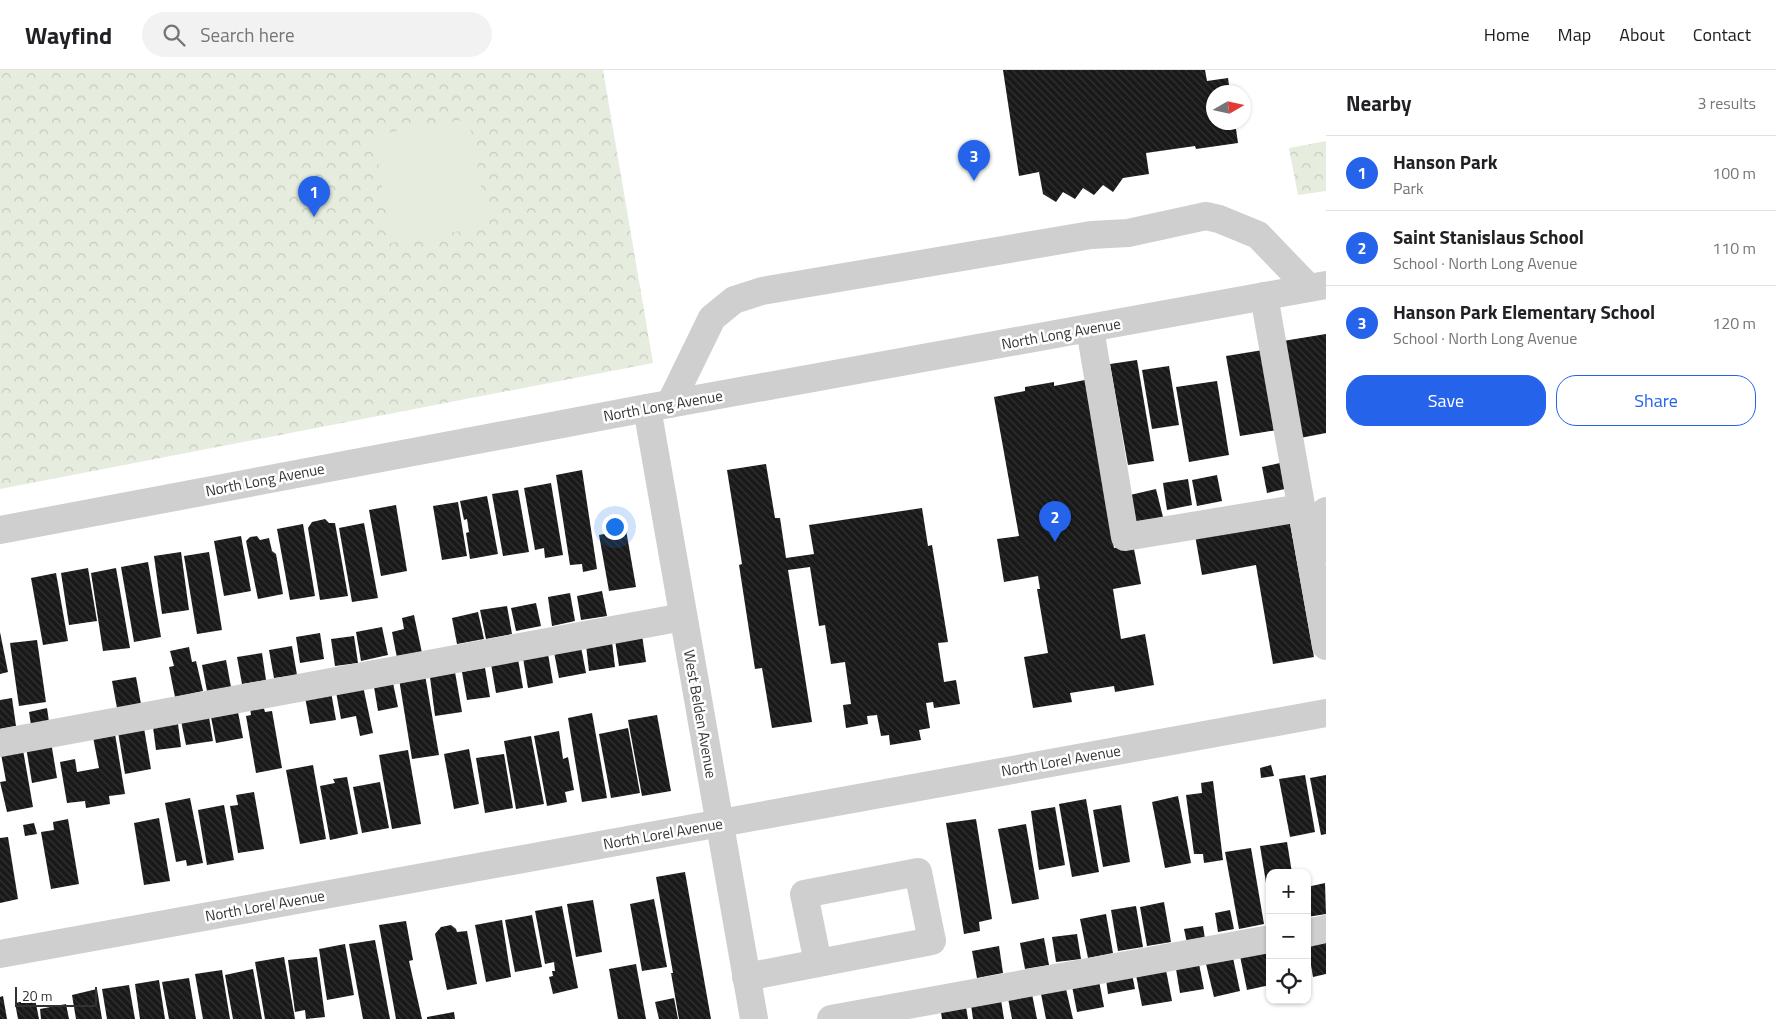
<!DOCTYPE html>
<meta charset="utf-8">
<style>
body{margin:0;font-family:"Titillium Web",sans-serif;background:#f2f2f2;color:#202124}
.controls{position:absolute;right:15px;bottom:15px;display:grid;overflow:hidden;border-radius:10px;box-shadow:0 1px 4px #0004}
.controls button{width:45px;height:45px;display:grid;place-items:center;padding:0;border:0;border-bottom:1px solid #e0e0e0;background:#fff;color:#202124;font:25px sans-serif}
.compass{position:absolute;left:1206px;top:15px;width:45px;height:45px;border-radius:50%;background:#fff;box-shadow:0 1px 4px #0004;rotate:81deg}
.scale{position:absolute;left:15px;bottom:12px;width:82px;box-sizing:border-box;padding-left:5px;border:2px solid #323232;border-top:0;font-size:14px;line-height:18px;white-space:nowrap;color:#323232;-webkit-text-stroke:4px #fff;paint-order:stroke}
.you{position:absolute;left:614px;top:456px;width:18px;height:18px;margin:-12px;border:4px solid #fff;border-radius:50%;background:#1a73e8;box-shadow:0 0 0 8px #1a73e833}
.badge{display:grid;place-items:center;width:32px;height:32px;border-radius:50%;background:#2563eb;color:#fff;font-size:16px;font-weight:700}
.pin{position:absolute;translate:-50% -41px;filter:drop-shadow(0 1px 2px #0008)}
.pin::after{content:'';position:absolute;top:26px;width:18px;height:15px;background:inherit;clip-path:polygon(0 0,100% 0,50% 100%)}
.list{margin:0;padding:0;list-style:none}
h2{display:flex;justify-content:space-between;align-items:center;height:65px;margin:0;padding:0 20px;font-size:21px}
h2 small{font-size:16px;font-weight:400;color:#757577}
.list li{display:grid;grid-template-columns:32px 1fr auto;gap:15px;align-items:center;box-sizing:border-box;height:75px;padding:0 20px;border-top:1px solid #e0e0e0}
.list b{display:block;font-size:19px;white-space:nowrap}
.list p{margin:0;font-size:16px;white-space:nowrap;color:#757577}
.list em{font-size:16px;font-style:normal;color:#757577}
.actions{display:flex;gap:10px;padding:15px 20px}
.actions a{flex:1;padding:11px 0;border:1px solid #2563eb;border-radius:20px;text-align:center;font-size:18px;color:#2563eb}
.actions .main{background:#2563eb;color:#fff}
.icon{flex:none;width:28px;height:28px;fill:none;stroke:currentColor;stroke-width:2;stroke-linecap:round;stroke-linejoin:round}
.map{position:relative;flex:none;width:1326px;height:949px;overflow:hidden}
header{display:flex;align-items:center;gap:30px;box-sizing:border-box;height:70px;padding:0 25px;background:#fff;border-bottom:1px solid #e0e0e0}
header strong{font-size:24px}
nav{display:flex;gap:28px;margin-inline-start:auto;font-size:18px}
.search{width:350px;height:45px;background:#f2f2f2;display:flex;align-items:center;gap:12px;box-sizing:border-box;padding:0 18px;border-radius:28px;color:#757577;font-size:19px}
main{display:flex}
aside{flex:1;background:#fff}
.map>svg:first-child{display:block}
.park{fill:url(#park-crowns)}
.garden{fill:#e6ecde}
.building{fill:url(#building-back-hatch)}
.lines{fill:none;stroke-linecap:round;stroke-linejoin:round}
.minor{stroke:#cfcfcf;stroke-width:28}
.labels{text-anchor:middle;stroke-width:5;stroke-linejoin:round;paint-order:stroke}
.street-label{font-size:15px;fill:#323232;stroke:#fff}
</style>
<header>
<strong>Wayfind</strong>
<div class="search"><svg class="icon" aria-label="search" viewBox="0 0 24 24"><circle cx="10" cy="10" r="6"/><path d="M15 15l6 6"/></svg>Search here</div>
<nav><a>Home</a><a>Map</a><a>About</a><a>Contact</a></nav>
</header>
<main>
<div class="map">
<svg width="1326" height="949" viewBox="0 0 1326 949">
<defs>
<pattern id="park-crowns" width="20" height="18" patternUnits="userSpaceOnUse" patternTransform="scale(1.25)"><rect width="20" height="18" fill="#e6ecde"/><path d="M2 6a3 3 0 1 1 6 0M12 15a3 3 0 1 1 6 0" fill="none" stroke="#c6cbbf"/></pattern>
<pattern id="building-back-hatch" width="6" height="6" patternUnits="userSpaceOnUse" patternTransform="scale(1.25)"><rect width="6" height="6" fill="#191919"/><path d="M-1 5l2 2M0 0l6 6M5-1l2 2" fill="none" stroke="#323232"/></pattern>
</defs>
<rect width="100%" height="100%" fill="#fff"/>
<g class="park">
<polygon points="0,0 603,0 653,293 0,419"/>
<polygon points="1326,71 1326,121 1298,125 1289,78"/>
</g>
<polygon class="garden" points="469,49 488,156 391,173 374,65"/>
<g class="building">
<polygon points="1003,0 1205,0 1207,11 1228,8 1230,22 1214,22 1214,52 1235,52 1238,73 1196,79 1195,76 1146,83 1149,104 1123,108 1113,122 1103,115 1094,125 1083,118 1075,129 1063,122 1056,132 1043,124 1039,102 1019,106"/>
<polygon points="1326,264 1326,363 1300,368 1283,271"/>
<polygon points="1263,280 1277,360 1240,366 1226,286"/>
<polygon points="1137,290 1154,391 1128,395 1110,294"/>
<polygon points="1169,296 1179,355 1152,359 1142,300"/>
<polygon points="1085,310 1114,478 1133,474 1141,514 1113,519 1121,569 1145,564 1154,615 1115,622 1114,616 1070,623 1072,632 1033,638 1024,587 1048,583 1037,519 1040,519 1038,506 1004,512 997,469 1019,466 994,327 1025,321 1025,317 1054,312 1054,316"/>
<polygon points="1217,311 1229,385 1189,392 1176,317"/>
<polygon points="1280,393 1285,419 1267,423 1262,397"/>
<polygon points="766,394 775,448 780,448 786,488 814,484 809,455 922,438 928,476 932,475 948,572 938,573 944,612 956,610 960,634 934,638 933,632 926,633 930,658 919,660 921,670 890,675 889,665 881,666 877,645 867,646 868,654 846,658 843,635 851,634 845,592 831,594 825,555 819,556 810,497 788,500 812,652 772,658 762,598 755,599 739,495 742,494 727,400"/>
<polygon points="582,400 597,499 583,502 582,494 570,495 556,405"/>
<polygon points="1217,405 1222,431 1197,436 1192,410"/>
<polygon points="1188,409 1192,435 1167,440 1163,413"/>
<polygon points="551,413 563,485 545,488 544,478 535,480 524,418"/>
<polygon points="1156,419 1163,447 1136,453 1130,425"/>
<polygon points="518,420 529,482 503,486 492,424"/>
<polygon points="487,426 498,484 470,489 466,463 469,462 467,449 464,450 460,431"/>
<polygon points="458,432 467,486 442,490 433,436"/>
<polygon points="396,435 407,501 381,506 369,440"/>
<polygon points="1289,448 1314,587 1273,594 1256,495 1202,505 1195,465"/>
<polygon points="325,449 329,453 335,453 348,526 320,530 308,458 312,452"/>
<polygon points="364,453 378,528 352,532 339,458"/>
<polygon points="303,454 315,526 290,530 277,459"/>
<polygon points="626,460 636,517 609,521 599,465"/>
<polygon points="241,466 251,521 224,526 214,471"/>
<polygon points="257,466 260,470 269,468 272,481 276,484 283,524 258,529 246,471 250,467"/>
<polygon points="181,482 189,540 162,544 154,486"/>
<polygon points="209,482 222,560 197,564 184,486"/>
<polygon points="148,492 161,567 134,572 121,497"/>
<polygon points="88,498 97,551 69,555 61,503"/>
<polygon points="116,498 130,578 103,581 91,503"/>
<polygon points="56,503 68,571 43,575 31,508"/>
<polygon points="602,521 607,546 581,550 577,526"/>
<polygon points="570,523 575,551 552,556 548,527"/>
<polygon points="536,533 541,556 516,561 511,538"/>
<polygon points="507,536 512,564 486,569 480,540"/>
<polygon points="478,542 484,569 457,574 452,548"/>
<polygon points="414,545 422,583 397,588 392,562 404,559 402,548"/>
<polygon points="382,557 388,585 361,591 356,562"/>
<polygon points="0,562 8,602 0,604"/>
<polygon points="320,563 324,589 300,593 296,567"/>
<polygon points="642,565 646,592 619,596 615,570"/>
<polygon points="354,566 358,593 335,596 331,569"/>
<polygon points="37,570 46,632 19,636 10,573"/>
<polygon points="612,572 615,597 589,601 586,575"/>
<polygon points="292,576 297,605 274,608 269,580"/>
<polygon points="189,577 192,592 196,591 203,621 175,627 169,597 174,596 170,581"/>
<polygon points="581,577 586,603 559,608 554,582"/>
<polygon points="262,583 266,610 242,614 237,587"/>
<polygon points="548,584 553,613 528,618 523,588"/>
<polygon points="518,589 523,618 496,623 491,594"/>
<polygon points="226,590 231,617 207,621 202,595"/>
<polygon points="485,598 490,627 467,630 462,602"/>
<polygon points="455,602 462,642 435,646 430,607"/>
<polygon points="425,605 439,685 412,689 399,609"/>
<polygon points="136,607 141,634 117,638 112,611"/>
<polygon points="393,613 398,637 378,641 374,617"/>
<polygon points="363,616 373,663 360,666 356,646 341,649 336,622"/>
<polygon points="331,622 336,650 310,654 305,627"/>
<polygon points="12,628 16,656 0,659 0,630"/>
<polygon points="263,635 265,642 272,641 282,698 256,703 246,646 251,645 250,637"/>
<polygon points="47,638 49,652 31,655 29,642"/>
<polygon points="238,642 243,668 216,673 211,647"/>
<polygon points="592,643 607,728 582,732 568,648"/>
<polygon points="657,645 671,721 642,726 628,650"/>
<polygon points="209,647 213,671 186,675 181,651"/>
<polygon points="178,654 181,677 156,680 153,657"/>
<polygon points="144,658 151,699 125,704 118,662"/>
<polygon points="628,658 640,723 611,728 599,664"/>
<polygon points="559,661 563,689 568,687 574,720 565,722 567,732 547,736 534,666"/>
<polygon points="115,664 125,724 109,726 110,734 86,738 85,731 67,733 60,692 75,689 77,702 99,698 93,667"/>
<polygon points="531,666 544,734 516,739 504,671"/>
<polygon points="51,672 57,708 32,713 26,677"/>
<polygon points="469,679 479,734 454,739 444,684"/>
<polygon points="23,680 33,737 7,742 0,712 6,711 1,684"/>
<polygon points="408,680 421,754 392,759 379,685"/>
<polygon points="504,684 513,738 485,743 476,688"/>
<polygon points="313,695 326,769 300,774 286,700"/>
<polygon points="1271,695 1274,706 1261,708 1260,698"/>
<polygon points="1305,705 1315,762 1290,767 1279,709"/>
<polygon points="1326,705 1326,764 1321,765 1310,708"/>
<polygon points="347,707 358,764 330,770 320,716 335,713 333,709"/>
<polygon points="1213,711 1223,790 1204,793 1203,784 1194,784 1186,725 1202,723 1201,713"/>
<polygon points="380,712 389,758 362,763 353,717"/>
<polygon points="254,722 264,779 238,783 230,736 238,735 236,725"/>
<polygon points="1178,726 1191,793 1165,798 1152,732"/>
<polygon points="190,728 203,793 187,796 186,790 176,792 165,733"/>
<polygon points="1086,729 1099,802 1072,807 1059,734"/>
<polygon points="224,735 234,790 207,795 198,740"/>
<polygon points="1121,735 1130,792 1103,797 1093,740"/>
<polygon points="1055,737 1065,795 1039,800 1031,741"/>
<polygon points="159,748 170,811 144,815 134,753"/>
<polygon points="68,749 79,814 51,819 41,762 54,760 53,752"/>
<polygon points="976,749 992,849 979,852 980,861 964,864 946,753"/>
<polygon points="34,753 37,764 25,766 23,755"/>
<polygon points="1026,754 1039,829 1012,834 998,759"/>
<polygon points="8,767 18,829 0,833 0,768"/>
<polygon points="1287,772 1292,803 1270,803 1269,831 1260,776"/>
<polygon points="1251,778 1264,854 1239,859 1225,782"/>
<polygon points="685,802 711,949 679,949 671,903 673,903 656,807"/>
<polygon points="1325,813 1326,844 1307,847 1307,817"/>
<polygon points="654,829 667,897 642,901 630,834"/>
<polygon points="593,830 602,882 576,887 567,834"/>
<polygon points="1164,832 1171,872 1147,876 1140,837"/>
<polygon points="562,836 578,918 553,924 549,907 553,906 552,901 555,901 554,892 545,894 535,841"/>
<polygon points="1136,836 1143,877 1118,881 1111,840"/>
<polygon points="1230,840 1234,859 1218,862 1215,843"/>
<polygon points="1106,844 1113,883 1088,888 1080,849"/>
<polygon points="532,845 542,897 515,902 505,850"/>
<polygon points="502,850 511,907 486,912 475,855"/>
<polygon points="406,851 413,890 409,891 422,949 396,949 379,855"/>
<polygon points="451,855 456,859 457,862 467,861 477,914 447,920 435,864 441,857"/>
<polygon points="1203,856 1205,869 1187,873 1184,859"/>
<polygon points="1077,864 1081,889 1056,892 1052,867"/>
<polygon points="1044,868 1049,895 1025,899 1020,873"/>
<polygon points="375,870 390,949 363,949 349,874"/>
<polygon points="1326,870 1326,904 1313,907 1307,872"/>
<polygon points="345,874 354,925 327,930 319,879"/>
<polygon points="999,876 1003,903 977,908 972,881"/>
<polygon points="1267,881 1270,897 1270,915 1247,920 1240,886"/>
<polygon points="284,887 295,949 265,949 255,892"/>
<polygon points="317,887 325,947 306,949 305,940 295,942 288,890"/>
<polygon points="1233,888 1240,921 1214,927 1206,894"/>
<polygon points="636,894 646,949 618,949 609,899"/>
<polygon points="1199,894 1204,919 1180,923 1176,899"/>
<polygon points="253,899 262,949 233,949 225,905"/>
<polygon points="222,900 230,949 203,949 195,904"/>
<polygon points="1166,900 1172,931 1142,936 1136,905"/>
<polygon points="1132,904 1135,919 1108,924 1106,909"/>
<polygon points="189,908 196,949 169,949 162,912"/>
<polygon points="159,910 165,949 140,949 135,914"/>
<polygon points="1099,911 1104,937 1077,942 1072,916"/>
<polygon points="129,915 135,949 107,949 102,919"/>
<polygon points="97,919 102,949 76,949 72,925"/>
<polygon points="1066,919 1073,949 1046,949 1041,924"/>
<polygon points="1032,924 1037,949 1012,949 1008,928"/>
<polygon points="3,926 7,949 0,949 0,927"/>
<polygon points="674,928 678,949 659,949 655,932"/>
<polygon points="35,929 39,949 18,949 15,933"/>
<polygon points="1001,930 1004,949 973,949 971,935"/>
<polygon points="66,934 69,949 41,949 40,939"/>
<polygon points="966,937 968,949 942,949 941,942"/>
<polygon points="454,942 455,949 427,949 427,947"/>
</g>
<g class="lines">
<g class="minor">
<polyline points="1264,226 1326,576"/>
<polyline points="1090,259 1125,467 1301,438"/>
<polyline points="670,334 712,248 734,230 762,221 1091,165 1128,163 1206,146 1219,149 1258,165 1309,218"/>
<polyline points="647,338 754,949"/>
<polyline points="0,460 647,338 1326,215"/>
<polyline points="1321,480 1316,450 1326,441"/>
<polyline points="0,673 683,547"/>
<polyline points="1307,863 1326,859"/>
<polyline points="0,884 1326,643"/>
<polyline points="746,907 932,871 918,802 804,824 818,893"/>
<polyline points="831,949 1270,869"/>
</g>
</g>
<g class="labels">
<g class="street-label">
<text transform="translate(1061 264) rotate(-10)" y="5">North Long Avenue</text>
<text transform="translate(663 336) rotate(-10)" y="5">North Long Avenue</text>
<text transform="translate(265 410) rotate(-11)" y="5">North Long Avenue</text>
<text transform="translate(700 644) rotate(80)" y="5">West Belden Avenue</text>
<text transform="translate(1061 691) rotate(-10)" y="5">North Lorel Avenue</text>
<text transform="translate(663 764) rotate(-10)" y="5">North Lorel Avenue</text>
<text transform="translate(265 836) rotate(-10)" y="5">North Lorel Avenue</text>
</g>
</g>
</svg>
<div class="controls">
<button>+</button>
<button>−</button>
<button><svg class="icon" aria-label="locate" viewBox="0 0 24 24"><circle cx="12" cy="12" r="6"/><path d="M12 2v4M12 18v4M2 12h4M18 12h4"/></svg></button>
</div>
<svg class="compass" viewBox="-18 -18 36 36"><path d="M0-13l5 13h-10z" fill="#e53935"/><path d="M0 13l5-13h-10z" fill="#757577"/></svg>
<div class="scale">20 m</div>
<div class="you"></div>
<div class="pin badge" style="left:314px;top:147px">1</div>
<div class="pin badge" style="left:1055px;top:472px">2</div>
<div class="pin badge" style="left:974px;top:111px">3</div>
</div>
<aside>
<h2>Nearby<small>3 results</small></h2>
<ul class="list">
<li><span class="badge">1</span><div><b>Hanson Park</b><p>Park</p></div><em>100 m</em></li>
<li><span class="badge">2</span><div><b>Saint Stanislaus School</b><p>School · North Long Avenue</p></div><em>110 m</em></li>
<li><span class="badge">3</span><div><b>Hanson Park Elementary School</b><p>School · North Long Avenue</p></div><em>120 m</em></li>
</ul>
<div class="actions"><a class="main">Save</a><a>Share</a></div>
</aside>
</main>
